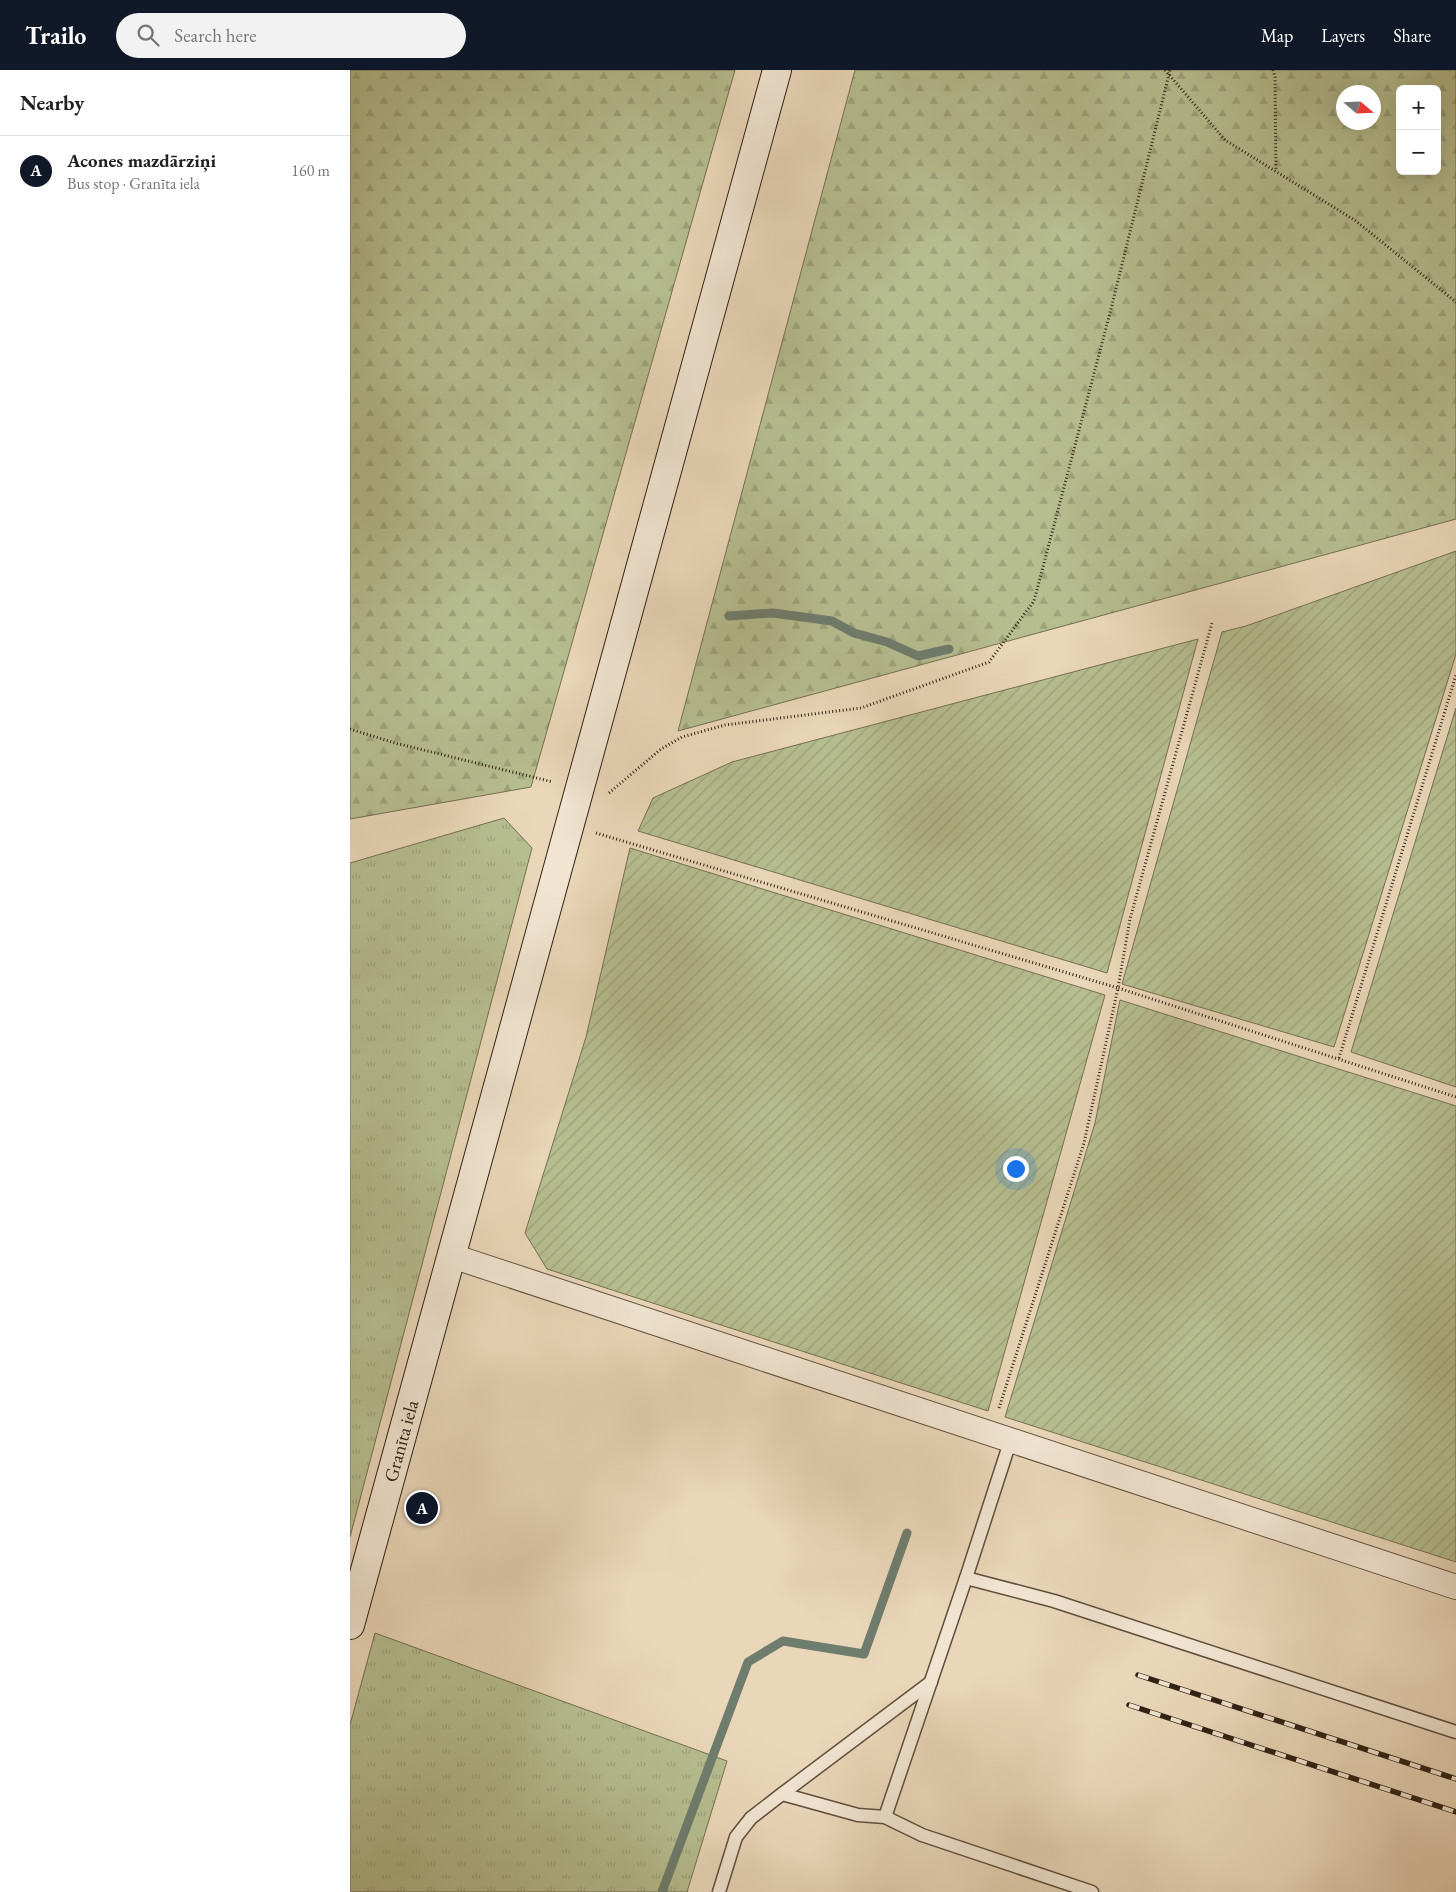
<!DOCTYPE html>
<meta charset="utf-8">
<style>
body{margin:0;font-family:"EB Garamond",serif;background:#f2f2f2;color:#202124}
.controls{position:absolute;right:15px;top:15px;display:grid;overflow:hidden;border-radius:8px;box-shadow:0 5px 20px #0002}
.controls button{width:45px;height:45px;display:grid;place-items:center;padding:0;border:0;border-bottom:1px solid #e0e0e0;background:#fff;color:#202124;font:25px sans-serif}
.compass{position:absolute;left:986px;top:15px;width:45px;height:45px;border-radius:50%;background:#fff;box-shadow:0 5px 20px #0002;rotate:109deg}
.you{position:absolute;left:665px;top:1098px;width:18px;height:18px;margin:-12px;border:4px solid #fff;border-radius:50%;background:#1a73e8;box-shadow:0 0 0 8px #1a73e833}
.badge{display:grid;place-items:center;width:32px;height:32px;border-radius:50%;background:#111827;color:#fff;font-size:16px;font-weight:700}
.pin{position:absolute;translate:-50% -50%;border:2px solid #fff;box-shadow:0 1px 5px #0006}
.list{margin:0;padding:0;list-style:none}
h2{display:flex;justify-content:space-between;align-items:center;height:65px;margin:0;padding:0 20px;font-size:21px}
h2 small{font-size:16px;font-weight:400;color:#757577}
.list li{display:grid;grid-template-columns:32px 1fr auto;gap:15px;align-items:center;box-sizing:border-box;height:70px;padding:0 20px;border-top:1px solid #e0e0e0}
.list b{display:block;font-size:19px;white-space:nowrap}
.list p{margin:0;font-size:16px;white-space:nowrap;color:#757577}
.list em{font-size:16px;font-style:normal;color:#757577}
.icon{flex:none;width:28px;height:28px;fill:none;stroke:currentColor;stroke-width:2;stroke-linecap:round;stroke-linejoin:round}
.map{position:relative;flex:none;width:1106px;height:1822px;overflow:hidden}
header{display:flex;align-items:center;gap:30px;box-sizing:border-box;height:70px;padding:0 25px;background:#111827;color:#fff}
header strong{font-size:24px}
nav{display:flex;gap:28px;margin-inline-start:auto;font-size:18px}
.search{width:350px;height:45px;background:#f2f2f2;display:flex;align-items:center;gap:12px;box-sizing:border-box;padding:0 18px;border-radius:28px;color:#757577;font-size:19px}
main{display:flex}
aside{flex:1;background:#fff}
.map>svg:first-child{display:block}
.grass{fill:url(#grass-tufts);stroke:#747052}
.forest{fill:url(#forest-firs);stroke:#747052;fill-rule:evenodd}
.garden{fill:url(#garden-furrows);stroke:#747052}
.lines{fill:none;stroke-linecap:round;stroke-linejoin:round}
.stream{stroke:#6f7d6e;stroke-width:9}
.lane-casing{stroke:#5f4f3e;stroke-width:15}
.street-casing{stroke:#5f4f3e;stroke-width:26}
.secondary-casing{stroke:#312215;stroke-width:30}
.path{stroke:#312215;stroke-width:3;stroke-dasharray:1 2.5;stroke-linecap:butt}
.lane{stroke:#f1e5d2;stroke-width:12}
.street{stroke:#f1e5d2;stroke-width:24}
.secondary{stroke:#f1e5d2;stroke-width:28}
.rail-casing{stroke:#312215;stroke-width:5.5}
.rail{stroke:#f1e5d2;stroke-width:4;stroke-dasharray:11;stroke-linecap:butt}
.labels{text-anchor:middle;stroke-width:4;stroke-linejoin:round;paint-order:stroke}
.street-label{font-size:19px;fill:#312215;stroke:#f1e5d2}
</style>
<header>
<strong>Trailo</strong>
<div class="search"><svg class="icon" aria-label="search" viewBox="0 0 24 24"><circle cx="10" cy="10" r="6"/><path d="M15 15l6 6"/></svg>Search here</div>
<nav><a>Map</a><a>Layers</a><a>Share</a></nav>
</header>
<main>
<aside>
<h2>Nearby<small></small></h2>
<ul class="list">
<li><span class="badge">A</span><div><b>Acones mazdārziņi</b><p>Bus stop · Granīta iela</p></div><em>160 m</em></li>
</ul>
</aside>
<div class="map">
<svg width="1106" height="1822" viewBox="0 0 1106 1822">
<defs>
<pattern id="grass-tufts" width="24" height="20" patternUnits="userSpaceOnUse" patternTransform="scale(1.25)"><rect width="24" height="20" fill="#b6be90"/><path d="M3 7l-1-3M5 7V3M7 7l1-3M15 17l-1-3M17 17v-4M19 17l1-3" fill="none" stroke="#9da37b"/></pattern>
<pattern id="forest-firs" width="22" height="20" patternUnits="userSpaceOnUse" patternTransform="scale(1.25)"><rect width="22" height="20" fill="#b6be90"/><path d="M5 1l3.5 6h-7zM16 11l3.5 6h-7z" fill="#9da37b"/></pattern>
<pattern id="garden-furrows" width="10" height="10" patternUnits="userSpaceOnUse" patternTransform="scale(1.25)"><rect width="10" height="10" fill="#b6be90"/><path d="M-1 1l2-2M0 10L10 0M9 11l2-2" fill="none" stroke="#9da37b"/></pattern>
</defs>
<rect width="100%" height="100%" fill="#ead7b9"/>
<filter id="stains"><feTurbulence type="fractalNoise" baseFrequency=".004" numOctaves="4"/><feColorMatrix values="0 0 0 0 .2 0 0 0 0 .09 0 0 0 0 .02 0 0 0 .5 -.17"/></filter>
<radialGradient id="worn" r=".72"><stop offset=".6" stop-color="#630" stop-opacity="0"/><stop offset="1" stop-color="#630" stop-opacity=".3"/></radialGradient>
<g class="grass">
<polygon points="154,748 182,778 0,1467 0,793"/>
<polygon points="25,1563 377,1691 337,1822 0,1822 0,1655"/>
</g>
<g class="forest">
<polygon points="0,0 385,0 181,717 0,749"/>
<path d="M 505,0 L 1106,0 L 1106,449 L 328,661 ZM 1050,19 L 1087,19 L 1087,101 L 1050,101 ZM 994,22 L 1024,22 L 1024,52 L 994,52 Z"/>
</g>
<g class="garden">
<polygon points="1106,481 1106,584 984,977 772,914 872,562 896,556"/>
<polygon points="848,569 757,903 288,761 303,728 382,692"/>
<polygon points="1106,638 1106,1017 1001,982"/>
<polygon points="280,778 755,925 638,1341 197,1199 175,1163 236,967"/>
<polygon points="770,930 1106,1036 1106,1492 655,1347 745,1053"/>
</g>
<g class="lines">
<g class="stream">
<polyline points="379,546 423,543 482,551 504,563 537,572 568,586 599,579"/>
<polyline points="312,1822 398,1592 433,1571 514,1584 557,1463"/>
</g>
<defs>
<g id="lane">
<polyline points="616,1508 660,1372"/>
<polyline points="432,1724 581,1612"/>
<polyline points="535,1747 616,1508 704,1531 1106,1662"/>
<polyline points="369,1822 386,1767 401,1748 432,1724 508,1745 535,1747 572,1765 742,1822"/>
</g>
<polyline id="street" points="102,1186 1106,1517"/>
<g id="secondary">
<path id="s1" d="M 0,1555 L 427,0"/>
</g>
</defs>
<use href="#lane" class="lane-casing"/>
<use href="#street" class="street-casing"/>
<use href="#secondary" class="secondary-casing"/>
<g class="path">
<polyline points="815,0 875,70 1006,151 1106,232"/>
<polyline points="923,0 925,7 926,101"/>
<polyline points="0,659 45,673 203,712"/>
<polyline points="259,723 311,679 332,667 375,655 511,638 639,592 684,531 761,239 820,0"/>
<polyline points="246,763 768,918 780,849 862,553"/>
<polyline points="989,988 1106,605"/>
<polyline points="649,1338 734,1073 768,918 1106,1027"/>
</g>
<use href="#lane" class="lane"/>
<use href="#street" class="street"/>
<use href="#secondary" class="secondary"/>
<defs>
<g id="rail">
<polyline points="788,1605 1106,1709"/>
<polyline points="779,1635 1106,1742"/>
</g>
</defs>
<use href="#rail" class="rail-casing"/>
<use href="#rail" class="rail"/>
</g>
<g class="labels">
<g class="street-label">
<text dy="7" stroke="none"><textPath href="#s1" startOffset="191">Granīta iela</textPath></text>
</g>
</g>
<rect width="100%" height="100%" filter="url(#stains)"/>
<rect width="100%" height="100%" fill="url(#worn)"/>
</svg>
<div class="controls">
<button>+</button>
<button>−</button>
</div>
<svg class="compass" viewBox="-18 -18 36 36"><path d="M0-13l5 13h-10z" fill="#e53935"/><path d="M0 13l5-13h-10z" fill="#757577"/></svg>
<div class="you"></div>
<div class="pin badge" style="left:72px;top:1438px">A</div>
</div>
</main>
